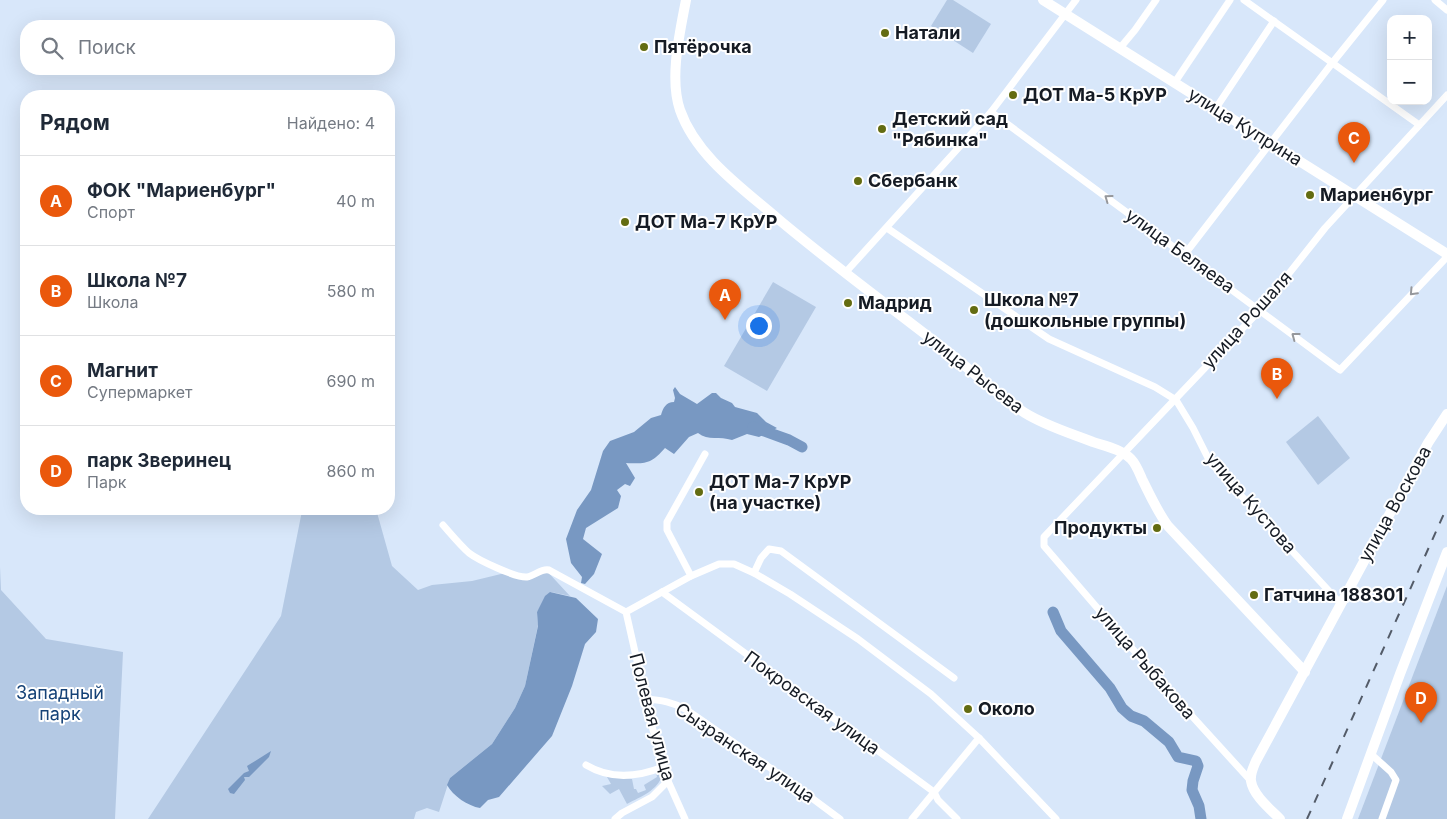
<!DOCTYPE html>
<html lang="ru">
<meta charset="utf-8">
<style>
body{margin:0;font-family:Inter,sans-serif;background:#f6f6f7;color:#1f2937}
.controls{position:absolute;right:15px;top:15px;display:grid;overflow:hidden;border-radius:10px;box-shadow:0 5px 20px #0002}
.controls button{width:45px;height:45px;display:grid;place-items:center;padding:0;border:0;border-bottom:1px solid #e0e1e3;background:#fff;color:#1f2937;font:25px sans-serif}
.you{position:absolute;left:758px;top:325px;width:18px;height:18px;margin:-12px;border:4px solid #fff;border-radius:50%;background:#1a73e8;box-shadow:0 0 0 8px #1a73e833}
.badge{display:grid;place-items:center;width:32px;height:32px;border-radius:50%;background:#ea580c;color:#fff;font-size:16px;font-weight:700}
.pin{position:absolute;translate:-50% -41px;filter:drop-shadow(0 1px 2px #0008)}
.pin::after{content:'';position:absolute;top:26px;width:18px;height:15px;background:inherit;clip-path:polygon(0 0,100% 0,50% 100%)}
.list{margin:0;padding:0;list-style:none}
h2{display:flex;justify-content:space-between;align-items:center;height:65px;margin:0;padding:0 20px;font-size:21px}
h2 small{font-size:16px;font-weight:400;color:#747a83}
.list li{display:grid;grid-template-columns:32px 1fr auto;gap:15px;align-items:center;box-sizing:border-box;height:90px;padding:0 20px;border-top:1px solid #e0e1e3}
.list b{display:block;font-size:19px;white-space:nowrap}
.list p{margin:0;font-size:16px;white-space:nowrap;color:#747a83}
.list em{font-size:16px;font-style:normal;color:#747a83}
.icon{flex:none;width:28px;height:28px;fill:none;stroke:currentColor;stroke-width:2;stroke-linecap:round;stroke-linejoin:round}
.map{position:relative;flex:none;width:1447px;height:819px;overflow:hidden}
.search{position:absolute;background:#fff;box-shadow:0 5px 20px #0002;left:20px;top:20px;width:375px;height:55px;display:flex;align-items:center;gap:12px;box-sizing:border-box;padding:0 18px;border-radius:20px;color:#747a83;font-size:19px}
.panel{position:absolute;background:#fff;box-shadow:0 5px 20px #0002;left:20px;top:90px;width:375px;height:425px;border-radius:20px}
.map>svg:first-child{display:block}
.green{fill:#b4c9e4}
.water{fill:#7898c2}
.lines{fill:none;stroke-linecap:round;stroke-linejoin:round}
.river{stroke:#7898c2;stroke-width:11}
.street{stroke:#fff;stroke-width:7}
.secondary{stroke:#fff;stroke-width:10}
.rail{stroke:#535b68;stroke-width:2;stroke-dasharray:9 9;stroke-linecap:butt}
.oneway{stroke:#96989c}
.poi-dot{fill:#636c12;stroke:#fff;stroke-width:2}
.labels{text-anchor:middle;stroke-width:4;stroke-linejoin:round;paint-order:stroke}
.poi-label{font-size:18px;font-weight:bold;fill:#151b24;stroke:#fff;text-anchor:start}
.street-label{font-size:18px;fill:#151b24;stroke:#fff}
.park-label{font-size:18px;fill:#154277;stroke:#fff}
</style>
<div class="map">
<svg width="1447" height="819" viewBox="0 0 1447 819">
<rect width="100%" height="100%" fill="#d8e7fa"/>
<g class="green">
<polygon points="947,0 953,0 991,24 973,53 931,26"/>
<polygon points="773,282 816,307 767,391 724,366"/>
<polygon points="1318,416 1350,458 1318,485 1286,442"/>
<polygon points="323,509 376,509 392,566 418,590 432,585 472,581 501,574 511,574 527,577 545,569 570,596 551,592 537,612 538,625 525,686 515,708 492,744 450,778 439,812 427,808 416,812 414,819 148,819 281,616 302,511"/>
<polygon points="0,567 1,590 46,639 123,652 115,819 0,819"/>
<polygon points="1447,586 1447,819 1358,819"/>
<path d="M 657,772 L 663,774 C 657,791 642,796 627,804 L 619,789 L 610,794 L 602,786 L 611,784 L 607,777 L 632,779 L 634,789 L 636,789 L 638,793 L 646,790 L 644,785 L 657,777 L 656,773 Z"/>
</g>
<g class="water">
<path d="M 675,387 L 680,394 L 697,404 L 712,393 L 716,393 L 721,398 L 732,403 L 735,407 L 757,413 L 766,422 L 777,428 L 759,437 L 747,434 L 732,440 C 720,436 708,441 698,433 L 689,437 L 674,454 L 665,448 C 651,464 646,464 626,463 L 635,478 L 630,486 L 625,484 L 617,490 L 621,496 L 618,508 L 586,528 L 583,539 L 602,554 L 594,574 L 585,584 L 581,583 L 582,577 L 571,563 L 566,539 L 577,510 L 591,490 L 603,451 L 610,441 L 634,432 L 651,418 L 661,415 C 663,408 666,402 674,402 L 675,398 L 673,390 Z"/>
<path d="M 550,592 L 576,598 L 598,619 L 596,632 L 585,644 L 572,686 L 552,736 L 499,797 L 488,800 L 480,808 C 468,806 453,796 447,785 L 450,778 L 492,744 L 515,708 L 525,686 L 538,626 L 537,612 L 545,596 Z"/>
<polygon points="271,751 269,757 249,777 244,777 245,780 234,794 230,793 228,789 244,773 249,771 247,766"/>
</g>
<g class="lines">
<g class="river">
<polyline points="753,427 789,440 802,447"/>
<polyline points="1053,612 1061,631 1110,688 1122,708 1131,716 1144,721 1169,742 1178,757 1196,761 1198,766 1193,781 1192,790 1199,806 1201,819"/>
</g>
<g class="street">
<polyline points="1244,0 1418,124"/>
<polyline points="1435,0 1447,10"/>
<polyline points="1120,48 1135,30 1156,0"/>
<polyline points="1175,82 1230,0"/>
<polyline points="1216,108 1274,21"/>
<polyline points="991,112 1340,370 1447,257"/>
<polyline points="887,228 1049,339 1155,387 1176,400 1193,428 1210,462 1341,604"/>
<polyline points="1185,254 1333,62 1383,0"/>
<polyline points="845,273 991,112 1076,0"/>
<path d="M 443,525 C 451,534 460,545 469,553 C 478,560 516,578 527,577 C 535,576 541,568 549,570 L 626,612"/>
<polyline points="754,573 761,558 769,549 781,551 954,678"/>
<polyline points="691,576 667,530 667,522 705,454"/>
<polyline points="662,592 934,792 938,800 957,819"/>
<polyline points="626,612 691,576 719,564 734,564 754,573 790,594 858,639 931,694 979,738 1056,819"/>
<polyline points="626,612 651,723 668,781 685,819"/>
<path d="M 645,699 C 661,700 673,702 687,710 L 789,781 L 840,819"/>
<polyline points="1371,754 1391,772 1396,780 1382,819"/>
<path d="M 586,765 C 611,780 638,777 663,767"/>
<polyline points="1251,781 1161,682 1044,546 1044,537 1260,310 1325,228 1447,95"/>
<polyline points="615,819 622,813 652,797 668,781"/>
<polyline points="912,819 979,738"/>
</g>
<g class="secondary">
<path d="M 686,0 C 680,32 669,78 680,110 C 696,156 742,188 777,218 C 829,262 884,302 938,344 C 967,366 994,393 1025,413 C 1046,426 1070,433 1093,442 C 1105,446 1121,449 1131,459 C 1136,464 1139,472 1142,479 C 1150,495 1157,511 1168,526 L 1305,672"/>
<polyline points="1043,0 1447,254"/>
<path d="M 1280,819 C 1270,809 1253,795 1251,781 C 1250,774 1253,768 1256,761 L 1428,443 L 1447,414"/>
<polyline points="1347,819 1400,674 1447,552"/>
</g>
<polyline class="rail" points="1307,819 1447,507"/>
</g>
<defs><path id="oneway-chevron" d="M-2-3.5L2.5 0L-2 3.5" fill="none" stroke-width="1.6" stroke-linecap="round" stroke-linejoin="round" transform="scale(1.25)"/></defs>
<g class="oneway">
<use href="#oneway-chevron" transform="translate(1108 198) rotate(-144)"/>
<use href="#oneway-chevron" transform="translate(1413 292) rotate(133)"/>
<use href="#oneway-chevron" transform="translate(1295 336) rotate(-143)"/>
</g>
<g class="poi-dot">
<circle cx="885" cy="33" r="5"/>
<circle cx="644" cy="47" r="5"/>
<circle cx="1013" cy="95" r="5"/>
<circle cx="882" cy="129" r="5"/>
<circle cx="858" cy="181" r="5"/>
<circle cx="1310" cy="195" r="5"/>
<circle cx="625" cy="222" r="5"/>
<circle cx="848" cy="303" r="5"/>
<circle cx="974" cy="310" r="5"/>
<circle cx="699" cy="492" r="5"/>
<circle cx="1157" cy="528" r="5"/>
<circle cx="1254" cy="595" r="5"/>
<circle cx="968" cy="709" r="5"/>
</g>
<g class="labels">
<g class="poi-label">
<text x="895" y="39">Натали</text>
<text x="654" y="53">Пятёрочка</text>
<text x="1023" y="101">ДОТ Ма-5 КрУР</text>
<text x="892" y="125">Детский сад<tspan x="892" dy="21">"Рябинка"</tspan></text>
<text x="868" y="187">Сбербанк</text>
<text x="1320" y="201">Мариенбург</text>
<text x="635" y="228">ДОТ Ма-7 КрУР</text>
<text x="984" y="306">Школа №7<tspan x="984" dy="21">(дошкольные группы)</tspan></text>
<text x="858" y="309">Мадрид</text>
<text x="709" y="488">ДОТ Ма-7 КрУР<tspan x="709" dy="21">(на участке)</tspan></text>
<text x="1147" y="534" text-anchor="end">Продукты</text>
<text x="1264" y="601">Гатчина 188301</text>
<text x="978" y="715">Около</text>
</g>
<g class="street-label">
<text transform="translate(1245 127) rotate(32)" y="6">улица Куприна</text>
<text transform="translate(1180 251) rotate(36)" y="6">улица Беляева</text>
<text transform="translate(1247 320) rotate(-48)" y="6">улица Рошаля</text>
<text transform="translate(973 372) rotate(38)" y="6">улица Рысева</text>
<text transform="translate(1251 503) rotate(49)" y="6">улица Кустова</text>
<text transform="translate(1395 504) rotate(-61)" y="6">улица Воскова</text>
<text transform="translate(1145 663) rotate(49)" y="6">улица Рыбакова</text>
<text transform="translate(812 703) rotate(36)" y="6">Покровская улица</text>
<text transform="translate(652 717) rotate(75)" y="6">Полевая улица</text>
<text transform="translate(745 753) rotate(34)" y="6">Сызранская улица</text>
</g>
<g class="park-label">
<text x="60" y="699">Западный<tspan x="60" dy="21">парк</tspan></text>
</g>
</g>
</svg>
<div class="controls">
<button>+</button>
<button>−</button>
</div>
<div class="you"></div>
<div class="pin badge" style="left:725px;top:320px">A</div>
<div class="pin badge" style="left:1277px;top:399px">B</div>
<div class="pin badge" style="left:1354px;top:163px">C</div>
<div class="pin badge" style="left:1421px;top:723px">D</div>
<div class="search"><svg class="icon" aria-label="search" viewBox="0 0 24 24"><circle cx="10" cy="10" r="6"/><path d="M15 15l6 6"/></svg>Поиск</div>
<section class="panel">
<h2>Рядом<small>Найдено: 4</small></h2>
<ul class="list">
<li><span class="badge">A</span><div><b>ФОК &quot;Мариенбург&quot;</b><p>Спорт</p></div><em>40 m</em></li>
<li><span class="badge">B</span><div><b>Школа №7</b><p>Школа</p></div><em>580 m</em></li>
<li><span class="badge">C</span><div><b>Магнит</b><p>Супермаркет</p></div><em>690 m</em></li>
<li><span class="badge">D</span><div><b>парк Зверинец</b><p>Парк</p></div><em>860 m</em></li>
</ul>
</section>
</div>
